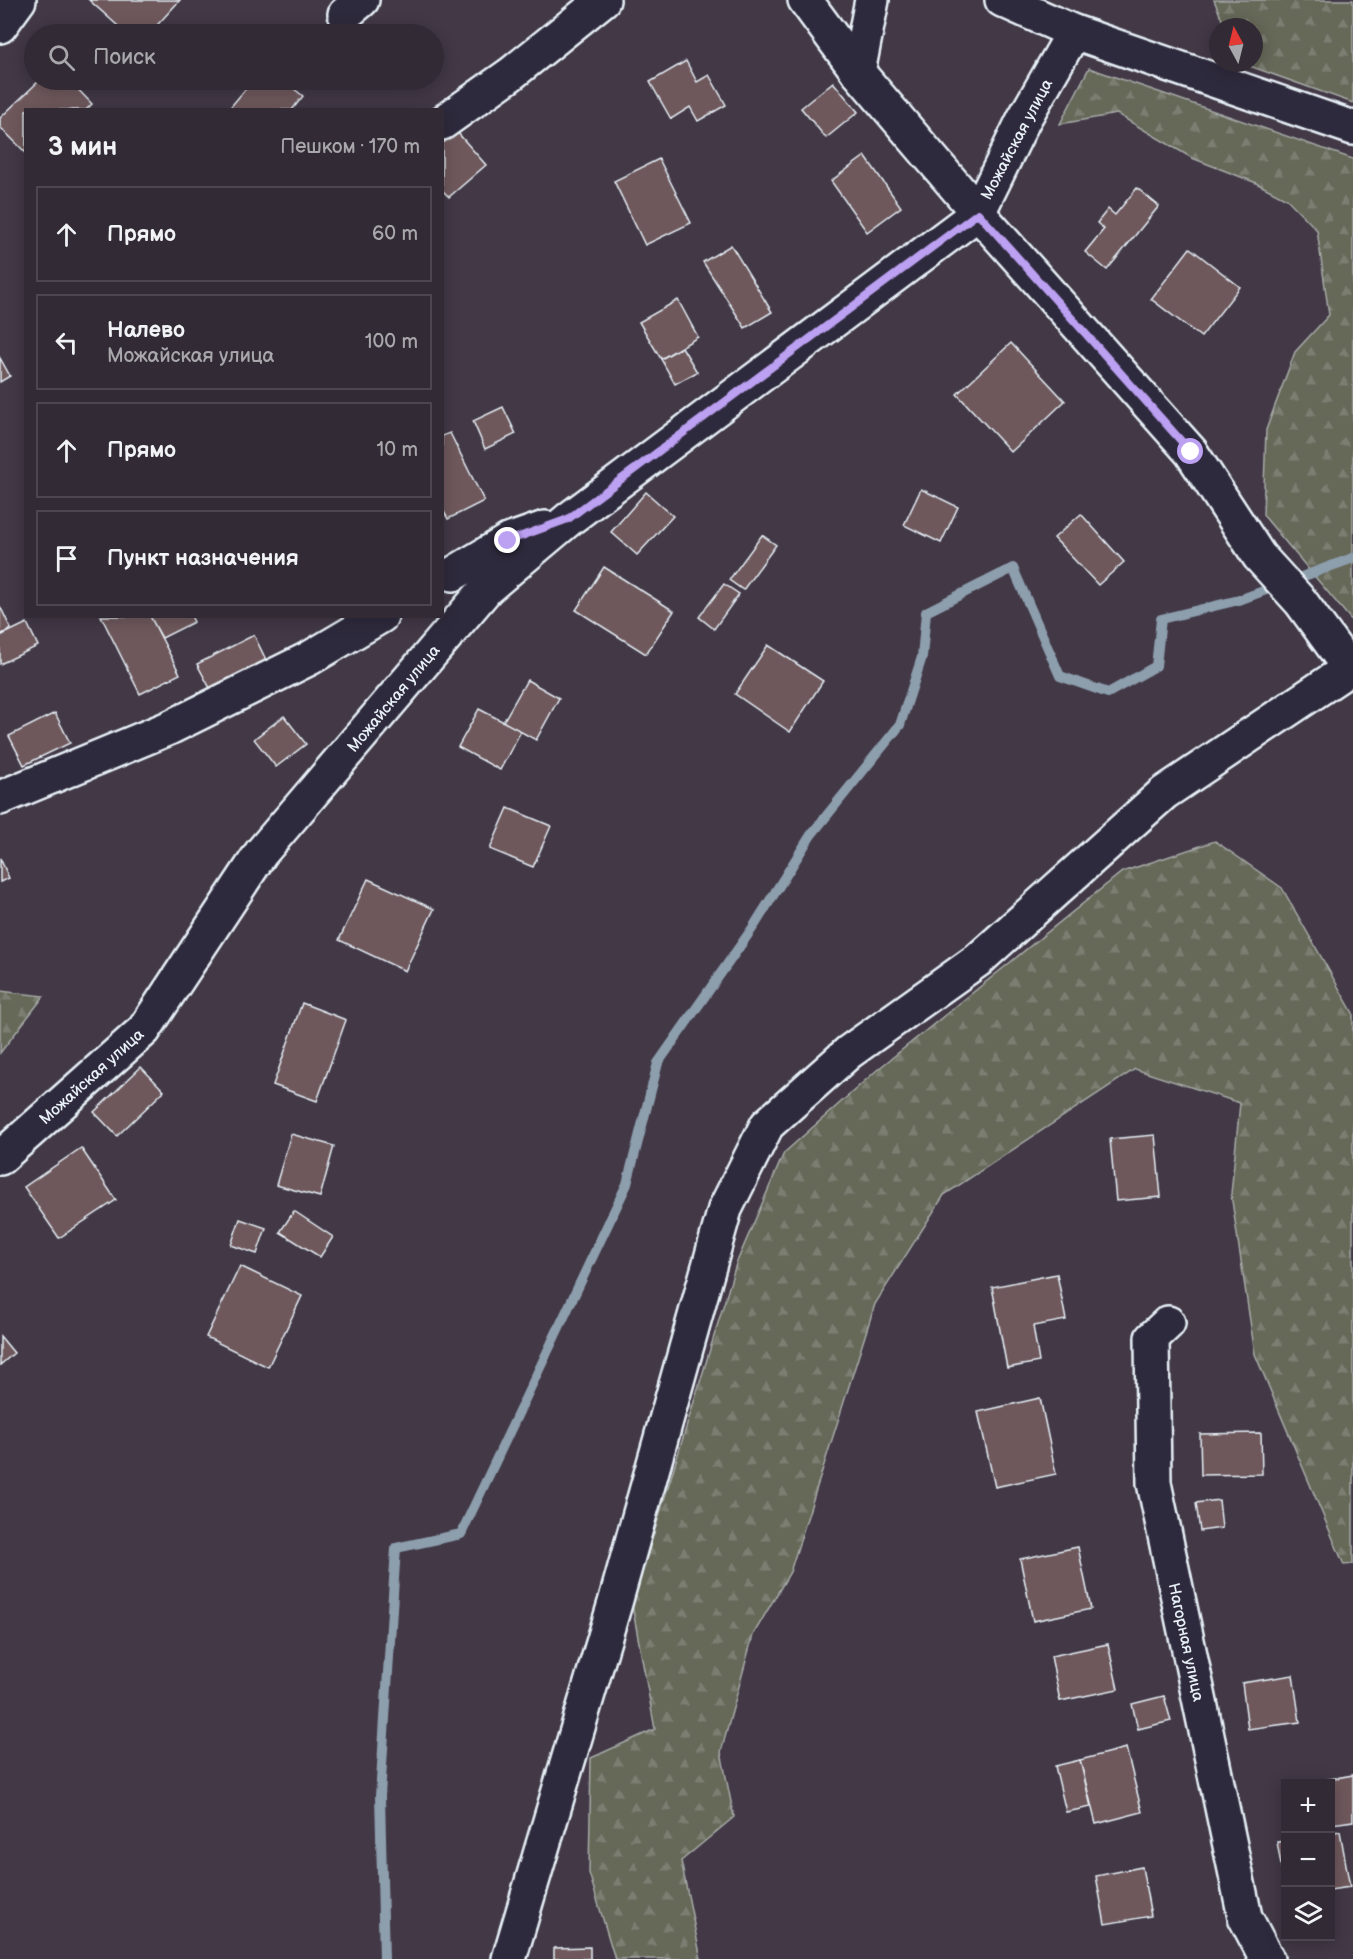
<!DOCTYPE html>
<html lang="ru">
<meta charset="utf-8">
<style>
body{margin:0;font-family:"Balsamiq Sans",sans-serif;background:#3a323c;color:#f1f3f6}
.controls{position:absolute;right:18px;bottom:18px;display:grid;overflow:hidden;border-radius:0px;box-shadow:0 3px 15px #0003}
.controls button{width:54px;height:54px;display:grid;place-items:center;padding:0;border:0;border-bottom:2px solid #4d464f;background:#322a34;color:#f1f3f6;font:30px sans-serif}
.compass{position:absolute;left:1209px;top:18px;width:54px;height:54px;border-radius:50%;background:#322a34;box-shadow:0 3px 15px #0003;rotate:353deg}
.stop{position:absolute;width:18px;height:18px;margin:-14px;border:4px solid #bca0f2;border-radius:50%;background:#fff}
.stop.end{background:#bca0f2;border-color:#fff;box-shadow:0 2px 6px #0008}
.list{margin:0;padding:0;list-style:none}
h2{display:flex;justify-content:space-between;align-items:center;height:78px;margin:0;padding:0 24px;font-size:26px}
h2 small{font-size:20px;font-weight:400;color:#a8a7ac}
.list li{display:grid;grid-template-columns:39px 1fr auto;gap:18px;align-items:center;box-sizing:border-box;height:96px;margin:0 12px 12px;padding:0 12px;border:2px solid #4d464f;border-radius:0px}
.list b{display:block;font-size:22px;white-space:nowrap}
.list p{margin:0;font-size:20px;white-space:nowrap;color:#a8a7ac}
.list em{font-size:20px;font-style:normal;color:#a8a7ac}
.icon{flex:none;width:33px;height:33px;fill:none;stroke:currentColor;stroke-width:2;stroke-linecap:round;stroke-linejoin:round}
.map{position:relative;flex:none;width:1353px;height:1959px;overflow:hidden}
.search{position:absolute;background:#322a34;box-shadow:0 3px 15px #0003;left:24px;top:24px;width:420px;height:66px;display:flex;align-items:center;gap:15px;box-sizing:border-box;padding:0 21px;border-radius:33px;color:#a8a7ac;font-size:22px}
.panel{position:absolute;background:#322a34;box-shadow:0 3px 15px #0003;left:24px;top:108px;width:420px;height:510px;border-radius:0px}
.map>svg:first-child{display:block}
.forest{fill:url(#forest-firs);stroke:#a7aca8;stroke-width:1.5}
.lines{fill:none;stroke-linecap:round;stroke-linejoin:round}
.stream{stroke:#8d9ead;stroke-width:10}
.building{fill:#6e585c;stroke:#e8f1f8;stroke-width:1.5}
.minor-casing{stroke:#e8f1f8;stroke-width:38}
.minor{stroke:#2f2a3d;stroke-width:33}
.route{stroke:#bca0f2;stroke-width:8}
.labels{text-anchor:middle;stroke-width:4.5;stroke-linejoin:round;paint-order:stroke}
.street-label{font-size:16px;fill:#e8f1f8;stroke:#2f2a3d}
</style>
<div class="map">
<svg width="1353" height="1959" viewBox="0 0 1353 1959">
<defs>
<pattern id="forest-firs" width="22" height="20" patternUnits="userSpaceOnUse" patternTransform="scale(1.5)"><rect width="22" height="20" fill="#666859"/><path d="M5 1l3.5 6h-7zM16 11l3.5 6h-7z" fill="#7c7e72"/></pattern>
</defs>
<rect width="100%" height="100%" fill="#423846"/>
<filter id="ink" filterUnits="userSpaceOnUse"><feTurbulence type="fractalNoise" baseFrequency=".0167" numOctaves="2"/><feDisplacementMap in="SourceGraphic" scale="12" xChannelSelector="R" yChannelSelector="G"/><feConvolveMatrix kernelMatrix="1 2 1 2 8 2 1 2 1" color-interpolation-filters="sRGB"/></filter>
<g filter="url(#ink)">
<g class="forest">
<polygon points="1214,0 1353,0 1353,103 1241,63 1254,63 1254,27 1225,27"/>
<polygon points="1089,68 1353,159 1353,622 1263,515 1266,430 1295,352 1329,315 1317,230 1287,199 1254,182 1192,158 1117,114 1060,124"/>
<polygon points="1215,841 1282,888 1353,1013 1353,1564 1344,1565 1255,1354 1231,1194 1240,1103 1135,1069 944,1195 875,1304 790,1572 753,1635 721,1752 734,1817 681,1861 701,1959 615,1959 589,1873 591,1758 655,1729 632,1605 736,1264 784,1153 877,1070 1122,872"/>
<polygon points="0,991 44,996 0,1053"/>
</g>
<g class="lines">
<polyline class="stream" points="384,1959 380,1796 396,1548 461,1534 627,1184 658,1063 754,926 811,835 900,725 922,657 926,612 1013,568 1060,676 1108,693 1156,666 1161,619 1239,600 1353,558"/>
</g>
<g class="building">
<polygon points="89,0 180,0 149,34 127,34"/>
<polygon points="686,61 697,82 709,75 726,105 698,121 690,107 671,119 650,82"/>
<polygon points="40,80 69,80 92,104 86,110 26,110 26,153 0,127 0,118"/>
<polygon points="253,80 283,80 303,96 292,110 228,110"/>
<polygon points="833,82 858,112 826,138 801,108"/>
<polygon points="457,132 486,165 449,197 442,190 442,144"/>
<polygon points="865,156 901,207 867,232 831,181"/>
<polygon points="659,159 691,223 645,245 614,181"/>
<polygon points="1137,188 1159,206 1107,270 1085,252 1104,229 1097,223 1108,209 1115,215"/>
<polygon points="731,245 772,312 745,328 703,262"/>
<polygon points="1190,248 1240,287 1201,337 1151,299"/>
<polygon points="678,300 698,337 661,359 639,322"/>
<polygon points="1011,343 1065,401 1011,452 957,394"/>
<polygon points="682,347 697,372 675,384 661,359"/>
<polygon points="0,358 10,376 0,382"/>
<polygon points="503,407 516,434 485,449 473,421"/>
<polygon points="450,433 484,501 448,519 442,508 442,436"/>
<polygon points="921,489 958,507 941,543 904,525"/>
<polygon points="646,492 673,516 637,555 611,532"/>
<polygon points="1081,514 1124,562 1098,585 1054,538"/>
<polygon points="762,535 776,545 743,590 729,580"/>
<polygon points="604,567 674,611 646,654 576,610"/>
<polygon points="724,584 739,594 714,629 699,617"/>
<polygon points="0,606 11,629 0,635"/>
<polygon points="101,616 150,616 180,674 140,694"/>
<polygon points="150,616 191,616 194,622 162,638"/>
<polygon points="27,623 38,646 0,664 0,636"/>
<polygon points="254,635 267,662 211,690 197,664"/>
<polygon points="768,645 823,681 790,732 735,694"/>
<polygon points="527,680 559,698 536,740 503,722"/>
<polygon points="479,709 521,731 500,770 458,747"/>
<polygon points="55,713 70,743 24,765 9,736"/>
<polygon points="284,716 306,744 276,767 254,739"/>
<polygon points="508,808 551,826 533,867 490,849"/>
<polygon points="0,858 9,878 0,882"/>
<polygon points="368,879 434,909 405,971 339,940"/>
<polygon points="302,1003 346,1020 317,1101 273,1085"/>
<polygon points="141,1067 164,1091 117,1136 94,1112"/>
<polygon points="291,1134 334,1146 320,1197 276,1185"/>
<polygon points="1155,1135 1161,1197 1116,1201 1110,1139"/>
<polygon points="81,1148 116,1200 59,1238 24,1187"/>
<polygon points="294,1211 333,1237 320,1257 280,1232"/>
<polygon points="240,1219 266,1228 257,1254 231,1245"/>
<polygon points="240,1266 302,1296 268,1367 206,1337"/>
<polygon points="1057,1274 1066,1320 1033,1326 1039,1362 1007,1368 992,1287"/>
<polygon points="0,1336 14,1353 0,1365"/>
<polygon points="1040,1398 1056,1474 995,1487 978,1412"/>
<polygon points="1261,1433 1262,1474 1201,1475 1200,1434"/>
<polygon points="1219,1500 1222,1528 1200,1531 1196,1503"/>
<polygon points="1078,1547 1091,1609 1033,1621 1020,1559"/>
<polygon points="1108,1644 1118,1689 1060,1701 1051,1656"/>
<polygon points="1293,1675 1300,1722 1248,1729 1242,1683"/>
<polygon points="1164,1696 1171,1721 1138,1729 1132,1704"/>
<polygon points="1126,1748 1142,1812 1096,1824 1080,1760"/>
<polygon points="1080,1760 1091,1807 1066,1812 1055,1766"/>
<polygon points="1353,1775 1353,1821 1332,1824 1330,1784 1325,1784 1325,1780"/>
<polygon points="1340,1831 1350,1887 1330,1890 1330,1833"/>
<polygon points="1286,1841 1286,1894 1277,1842"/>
<polygon points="1142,1867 1151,1916 1105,1924 1096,1876"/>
<polygon points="590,1947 590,1959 554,1959 554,1948"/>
</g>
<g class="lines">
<defs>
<g id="minor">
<polyline points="805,0 858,72 978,213 1191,452 1259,556 1301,602 1349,668"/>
<polyline points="1002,0 1074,32 1353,128"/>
<polyline points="345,14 362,0"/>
<polyline points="0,26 19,0"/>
<polyline points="858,72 872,0"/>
<polyline points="442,123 511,74 603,0"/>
<polyline points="453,574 508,541 545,528"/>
<polyline points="0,798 169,728 310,658 381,616"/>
<polyline points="0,1158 144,1030 261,853 487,588 569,519 978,213 1024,119 1074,32"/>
<polyline points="1168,1323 1152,1338 1154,1483 1245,1917 1267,1959"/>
<polyline points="509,1959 615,1603 725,1209 767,1125 849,1052 978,960 1164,793 1353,666"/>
</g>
</defs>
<use href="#minor" class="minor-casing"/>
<use href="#minor" class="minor"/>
</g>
</g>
<g class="lines" filter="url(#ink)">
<polyline class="route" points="508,541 568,519 978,213 1191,452"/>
</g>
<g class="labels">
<g class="street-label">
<text transform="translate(1016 139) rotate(-62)" y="6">Можайская улица</text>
<text transform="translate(393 698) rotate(-50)" y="6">Можайская улица</text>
<text transform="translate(91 1076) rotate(-42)" y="6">Можайская улица</text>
<text transform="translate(1187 1642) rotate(78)" y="6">Нагорная улица</text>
</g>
</g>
</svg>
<div class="controls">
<button>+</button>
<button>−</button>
<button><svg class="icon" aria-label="layers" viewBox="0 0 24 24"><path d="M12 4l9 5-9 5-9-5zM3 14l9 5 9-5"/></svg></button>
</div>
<svg class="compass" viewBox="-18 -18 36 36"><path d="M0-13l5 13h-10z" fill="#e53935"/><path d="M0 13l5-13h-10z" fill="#a8a7ac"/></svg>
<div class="stop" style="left:1191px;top:452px"></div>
<div class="stop end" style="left:508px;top:541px"></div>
<div class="search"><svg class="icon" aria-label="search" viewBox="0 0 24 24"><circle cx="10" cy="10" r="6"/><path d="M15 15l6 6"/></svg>Поиск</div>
<section class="panel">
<h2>3 мин<small>Пешком · 170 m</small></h2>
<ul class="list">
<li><svg class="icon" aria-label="ahead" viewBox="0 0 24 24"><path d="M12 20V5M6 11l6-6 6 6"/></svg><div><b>Прямо</b></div><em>60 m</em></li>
<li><svg class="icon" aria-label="left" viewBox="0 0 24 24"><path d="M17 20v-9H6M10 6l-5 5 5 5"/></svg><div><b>Налево</b><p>Можайская улица</p></div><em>100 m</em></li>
<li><svg class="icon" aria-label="ahead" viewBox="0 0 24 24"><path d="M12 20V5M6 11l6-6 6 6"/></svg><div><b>Прямо</b></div><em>10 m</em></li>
<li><svg class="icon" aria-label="arrive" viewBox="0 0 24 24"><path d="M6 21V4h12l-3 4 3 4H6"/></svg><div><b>Пункт назначения</b></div></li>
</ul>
</section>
</div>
